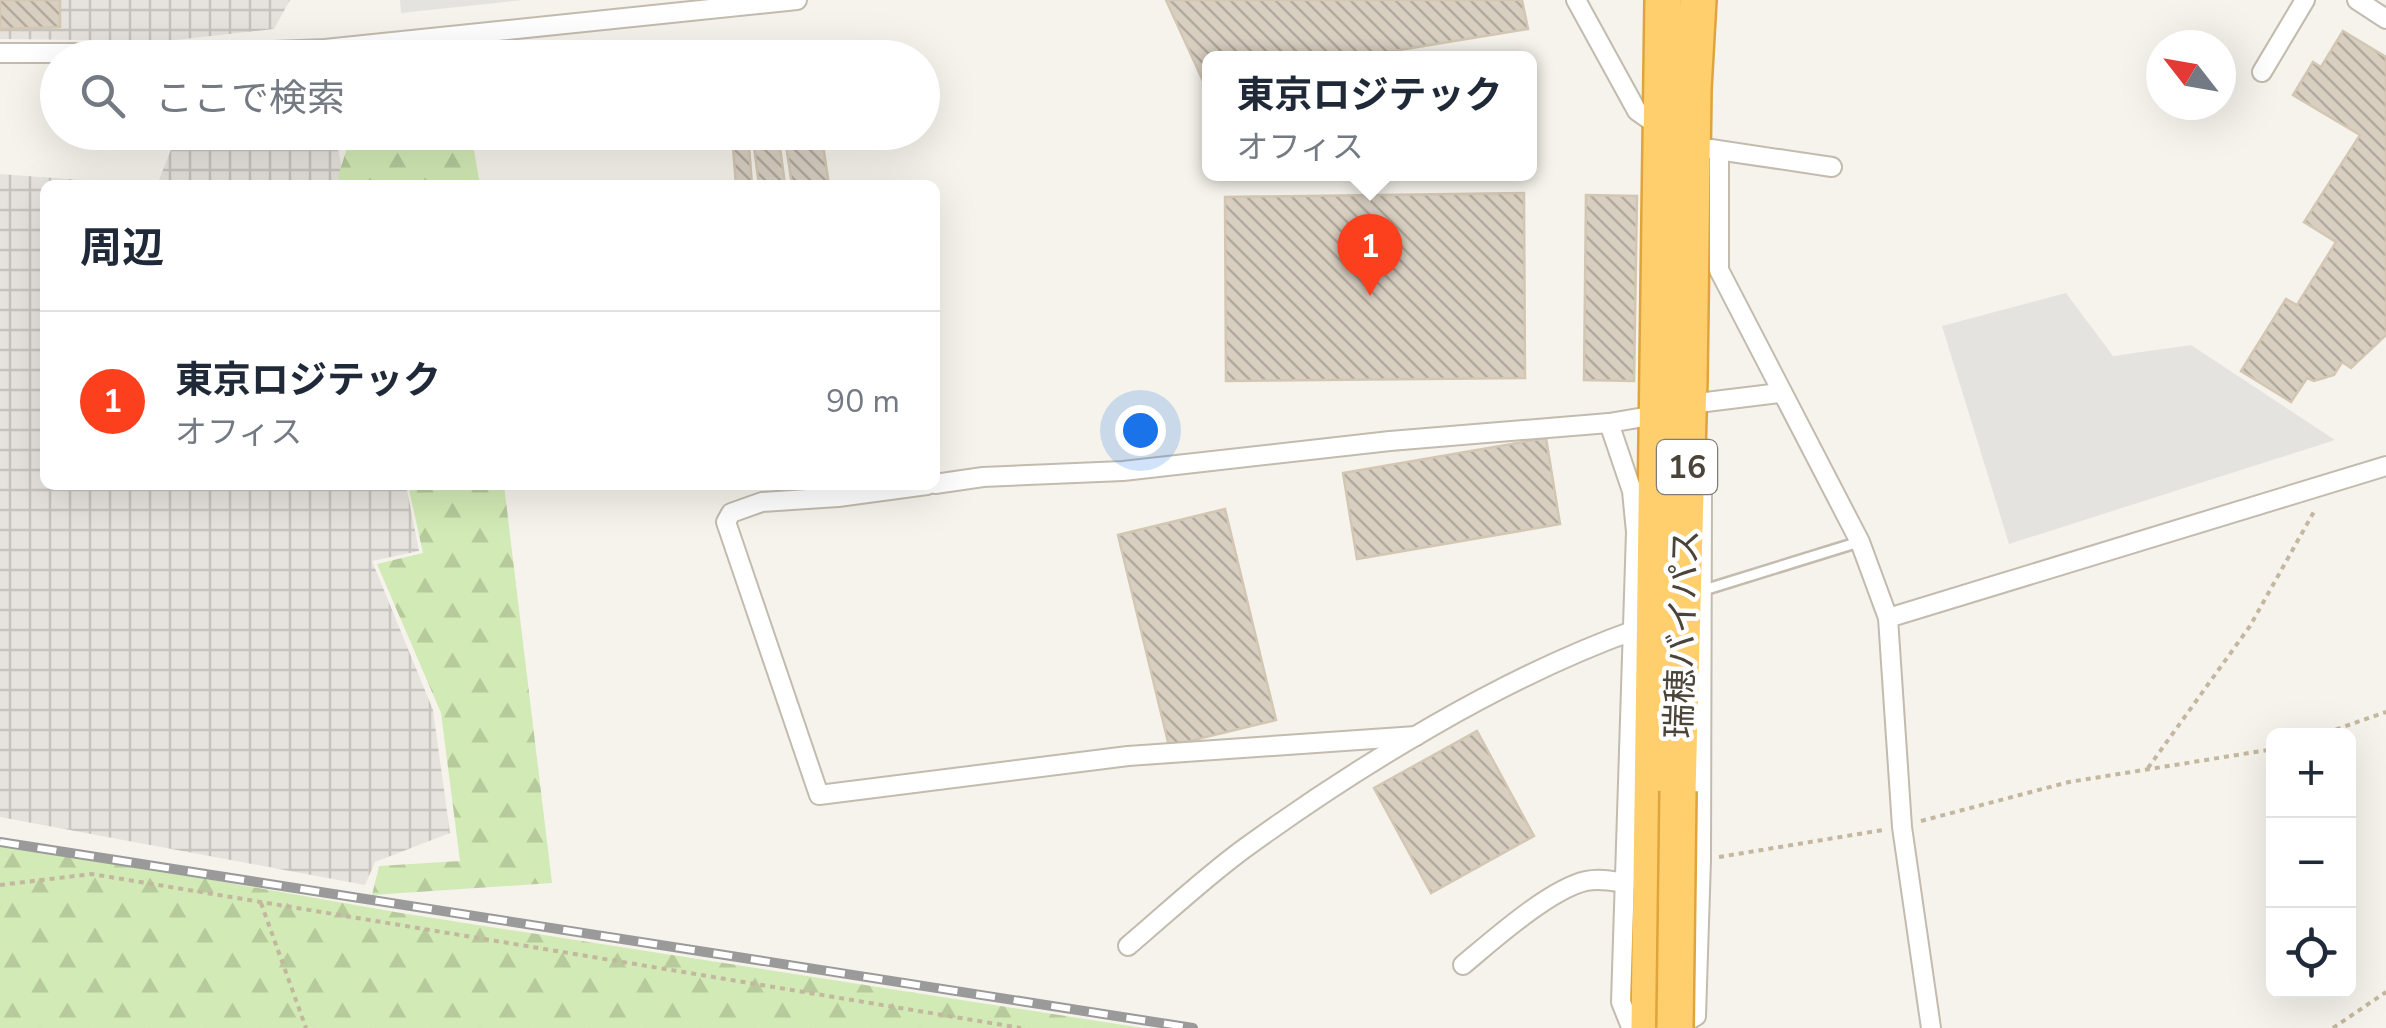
<!DOCTYPE html>
<html lang="ja">
<meta charset="utf-8">
<style>
body{margin:0;font-family:"Nunito Sans","Noto Sans JP",sans-serif;background:#f2f2f3;color:#1f2937}
.controls{position:absolute;right:30px;bottom:30px;display:grid;overflow:hidden;border-radius:15px;box-shadow:0 10px 40px #0002}
.controls button{width:90px;height:90px;display:grid;place-items:center;padding:0;border:0;border-bottom:2px solid #e0e1e3;background:#fff;color:#1f2937;font:50px sans-serif}
.compass{position:absolute;left:2146px;top:30px;width:90px;height:90px;border-radius:50%;background:#fff;box-shadow:0 10px 40px #0002;rotate:301deg}
.you{position:absolute;left:1140px;top:430px;width:35px;height:35px;margin:-25px;border:8px solid #fff;border-radius:50%;background:#1a73e8;box-shadow:0 0 0 15px #1a73e833}
.badge{display:grid;place-items:center;width:65px;height:65px;border-radius:50%;background:#fc3f1d;color:#fff;font-size:32px;font-weight:700}
.pin{position:absolute;translate:-50% -82px;filter:drop-shadow(0 2px 5px #0008)}
.pin::after{content:'';position:absolute;top:52px;width:35px;height:30px;background:inherit;clip-path:polygon(0 0,100% 0,50% 100%)}
.popup{position:absolute;left:1202px;top:51px;width:335px;height:130px;box-sizing:border-box;display:grid;place-content:center;border-radius:15px;background:#fff;filter:drop-shadow(0 2px 8px #0005);font-size:32px;white-space:nowrap;color:#747a83}
.popup b{font-size:38px;color:#1f2937}
.popup::after{content:'';position:absolute;left:50%;top:100%;margin-left:-20px;border:20px solid transparent;border-top-color:#fff}
.list{margin:0;padding:0;list-style:none}
h2{display:flex;justify-content:space-between;align-items:center;height:130px;margin:0;padding:0 40px;font-size:42px}
h2 small{font-size:32px;font-weight:400;color:#747a83}
.list li{display:grid;grid-template-columns:65px 1fr auto;gap:30px;align-items:center;box-sizing:border-box;height:180px;padding:0 40px;border-top:2px solid #e0e1e3}
.list b{display:block;font-size:38px;white-space:nowrap}
.list p{margin:0;font-size:32px;white-space:nowrap;color:#747a83}
.list em{font-size:32px;font-style:normal;color:#747a83}
.icon{flex:none;width:55px;height:55px;fill:none;stroke:currentColor;stroke-width:2;stroke-linecap:round;stroke-linejoin:round}
.map{position:relative;flex:none;width:2386px;height:1028px;overflow:hidden}
.search{position:absolute;background:#fff;box-shadow:0 10px 40px #0002;left:40px;top:40px;width:900px;height:110px;display:flex;align-items:center;gap:25px;box-sizing:border-box;padding:0 35px;border-radius:55px;color:#747a83;font-size:38px}
.panel{position:absolute;background:#fff;box-shadow:0 10px 40px #0002;left:40px;top:180px;width:900px;height:310px;border-radius:15px}
.map>svg:first-child{display:block}
.industrial{fill:url(#industrial-grid)}
.forest{fill:url(#forest-firs)}
.parking{fill:#e5e3e0}
.building{fill:url(#building-back-hatch);stroke:#d3c7b4;stroke-width:2.5}
.lines{fill:none;stroke-linecap:round;stroke-linejoin:round}
.lane-casing{stroke:#c2bbae;stroke-width:14}
.street-casing{stroke:#c2bbae;stroke-width:22}
.highway-casing{stroke:#e0a43c;stroke-width:40}
.path{stroke:#c4b79f;stroke-width:4;stroke-dasharray:5 5;stroke-linecap:butt}
.lane{stroke:#fff;stroke-width:9}
.street{stroke:#fff;stroke-width:18}
.highway{stroke:#ffcf6e;stroke-width:35}
.rail-casing{stroke:#9a9a9a;stroke-width:10}
.rail{stroke:#fff;stroke-width:6;stroke-dasharray:19;stroke-linecap:butt}
.highway-bridge-casing{stroke:#e0a43c;stroke-width:40;stroke-linecap:butt}
.highway-bridge{stroke:#ffcf6e;stroke-width:35}
.labels{text-anchor:middle;stroke-width:9;stroke-linejoin:round;paint-order:stroke}
.shield{fill:#fff;stroke:#817c74;stroke-width:2.5}
.shield-label{font-size:32px;font-weight:bold;fill:#4b4439}
.street-label{font-size:35px;fill:#4b4439;stroke:#fff}
</style>
<div class="map">
<svg width="2386" height="1028" viewBox="0 0 2386 1028">
<defs>
<pattern id="industrial-grid" width="8" height="8" patternUnits="userSpaceOnUse" patternTransform="scale(2.5)"><rect width="8" height="8" fill="#e6e2dd"/><path d="M0 4h8M4 0v8" fill="none" stroke="#c7c3be"/></pattern>
<pattern id="forest-firs" width="22" height="20" patternUnits="userSpaceOnUse" patternTransform="scale(2.5)"><rect width="22" height="20" fill="#d2eab5"/><path d="M5 1l3.5 6h-7zM16 11l3.5 6h-7z" fill="#b6ca9c"/></pattern>
<pattern id="building-back-hatch" width="6" height="6" patternUnits="userSpaceOnUse" patternTransform="scale(2.5)"><rect width="6" height="6" fill="#d8cfc1"/><path d="M-1 5l2 2M0 0l6 6M5-1l2 2" fill="none" stroke="#b1aa9e"/></pattern>
</defs>
<rect width="100%" height="100%" fill="#f6f3ec"/>
<g class="industrial">
<polygon points="0,0 290,0 274,29 167,41 0,39"/>
<polygon points="178,132 335,133 345,185 157,185"/>
<polygon points="0,174 150,185 45,185 45,485 406,485 419,551 372,561 433,710 450,833 375,862 365,885 0,817"/>
</g>
<g class="forest">
<polygon points="352,133 471,133 480,185 340,185 338,176"/>
<polygon points="408,485 504,485 552,883 372,895 379,866 460,861 441,713 377,564 423,553"/>
<polygon points="0,843 401,913 1143,1028 0,1028"/>
</g>
<g class="parking">
<polygon points="400,0 523,0 401,13"/>
<polygon points="2066,293 2113,356 2191,345 2335,440 2009,544 1942,326"/>
</g>
<g class="building">
<polygon points="0,0 60,0 60,27 0,29"/>
<polygon points="1166,0 1522,0 1528,29 1345,59 1210,59 1210,80 1203,81"/>
<polygon points="2343,31 2386,57 2386,335 2351,368 2342,362 2334,375 2314,381 2307,378 2291,402 2241,371 2286,299 2297,305 2336,242 2304,222 2360,135 2293,95 2313,62 2321,67"/>
<polygon points="752,132 778,132 785,185 759,185"/>
<polygon points="784,132 821,132 829,185 792,185"/>
<polygon points="748,133 752,185 736,185 732,135"/>
<polygon points="1524,193 1525,378 1226,381 1225,197"/>
<polygon points="1586,195 1637,196 1634,381 1584,380"/>
<polygon points="1546,438 1560,524 1357,559 1343,473"/>
<polygon points="1225,509 1276,720 1169,746 1118,535"/>
<polygon points="1477,731 1534,836 1431,893 1374,788"/>
</g>
<g class="lines">
<defs>
<polyline id="lane" points="1704,590 1859,542"/>
<g id="street">
<polyline points="1576,0 1637,111 1664,130"/>
<polyline points="2357,0 2386,19"/>
<polyline points="0,53 219,53 325,49 797,0"/>
<polyline points="2262,72 2305,0"/>
<polyline points="1711,149 1832,167"/>
<polyline points="1719,152 1719,270 1860,542 1888,618 1902,827 1931,1028"/>
<polyline points="1698,403 1780,393"/>
<polyline points="1609,423 1632,491 1636,532 1621,1002 1631,1027 1641,1028"/>
<polyline points="935,484 983,477 1123,471 1390,441 1609,423 1656,415"/>
<polyline points="927,485 838,497 762,502 731,513 726,522 819,795 1128,756 1416,736"/>
<polyline points="1888,618 2386,466"/>
<path d="M 1128,946 C 1167,913 1204,878 1245,848 C 1358,766 1503,677 1635,630"/>
<path d="M 1463,965 C 1493,940 1550,889 1586,881 C 1600,878 1613,881 1626,883"/>
<polyline points="1675,1028 1696,1016 1701,860 1702,483"/>
</g>
<g id="highway">
<polyline points="1678,791 1689,379 1693,89 1698,0"/>
<polyline points="1649,1028 1663,0"/>
</g>
</defs>
<use href="#lane" class="lane-casing"/>
<use href="#street" class="street-casing"/>
<use href="#highway" class="highway-casing"/>
<g class="path">
<polyline points="2317,736 2386,712"/>
<polyline points="2148,768 2250,626 2316,508"/>
<polyline points="1921,821 2069,782 2274,749"/>
<polyline points="1719,857 1883,830"/>
<polyline points="0,885 92,874 1021,1028"/>
<polyline points="261,903 306,1028"/>
<polyline points="2333,1028 2386,992"/>
</g>
<use href="#lane" class="lane"/>
<use href="#street" class="street"/>
<use href="#highway" class="highway"/>
<defs>
<polyline id="rail" points="0,842 1193,1028"/>
</defs>
<use href="#rail" class="rail-casing"/>
<use href="#rail" class="rail"/>
<defs>
<polyline id="highway-bridge" points="1675,1028 1678,791"/>
</defs>
<use href="#highway-bridge" class="highway-bridge-casing"/>
<use href="#highway-bridge" class="highway-bridge"/>
</g>
<g class="labels">
<rect class="shield" x="1657" y="440" width="60" height="54" rx="8"/>
<g class="shield-label">
<text x="1687" y="478">16</text>
</g>
<g class="street-label">
<text transform="translate(1682 634) rotate(-88)" y="12">瑞穂バイパス</text>
</g>
</g>
</svg>
<div class="controls">
<button>+</button>
<button>−</button>
<button><svg class="icon" aria-label="locate" viewBox="0 0 24 24"><circle cx="12" cy="12" r="6"/><path d="M12 2v4M12 18v4M2 12h4M18 12h4"/></svg></button>
</div>
<svg class="compass" viewBox="-18 -18 36 36"><path d="M0-13l5 13h-10z" fill="#e53935"/><path d="M0 13l5-13h-10z" fill="#747a83"/></svg>
<div class="you"></div>
<div class="pin badge" style="left:1370px;top:296px">1</div>
<div class="popup"><b>東京ロジテック</b>オフィス</div>
<div class="search"><svg class="icon" aria-label="search" viewBox="0 0 24 24"><circle cx="10" cy="10" r="6"/><path d="M15 15l6 6"/></svg>ここで検索</div>
<section class="panel">
<h2>周辺<small></small></h2>
<ul class="list">
<li><span class="badge">1</span><div><b>東京ロジテック</b><p>オフィス</p></div><em>90 m</em></li>
</ul>
</section>
</div>
